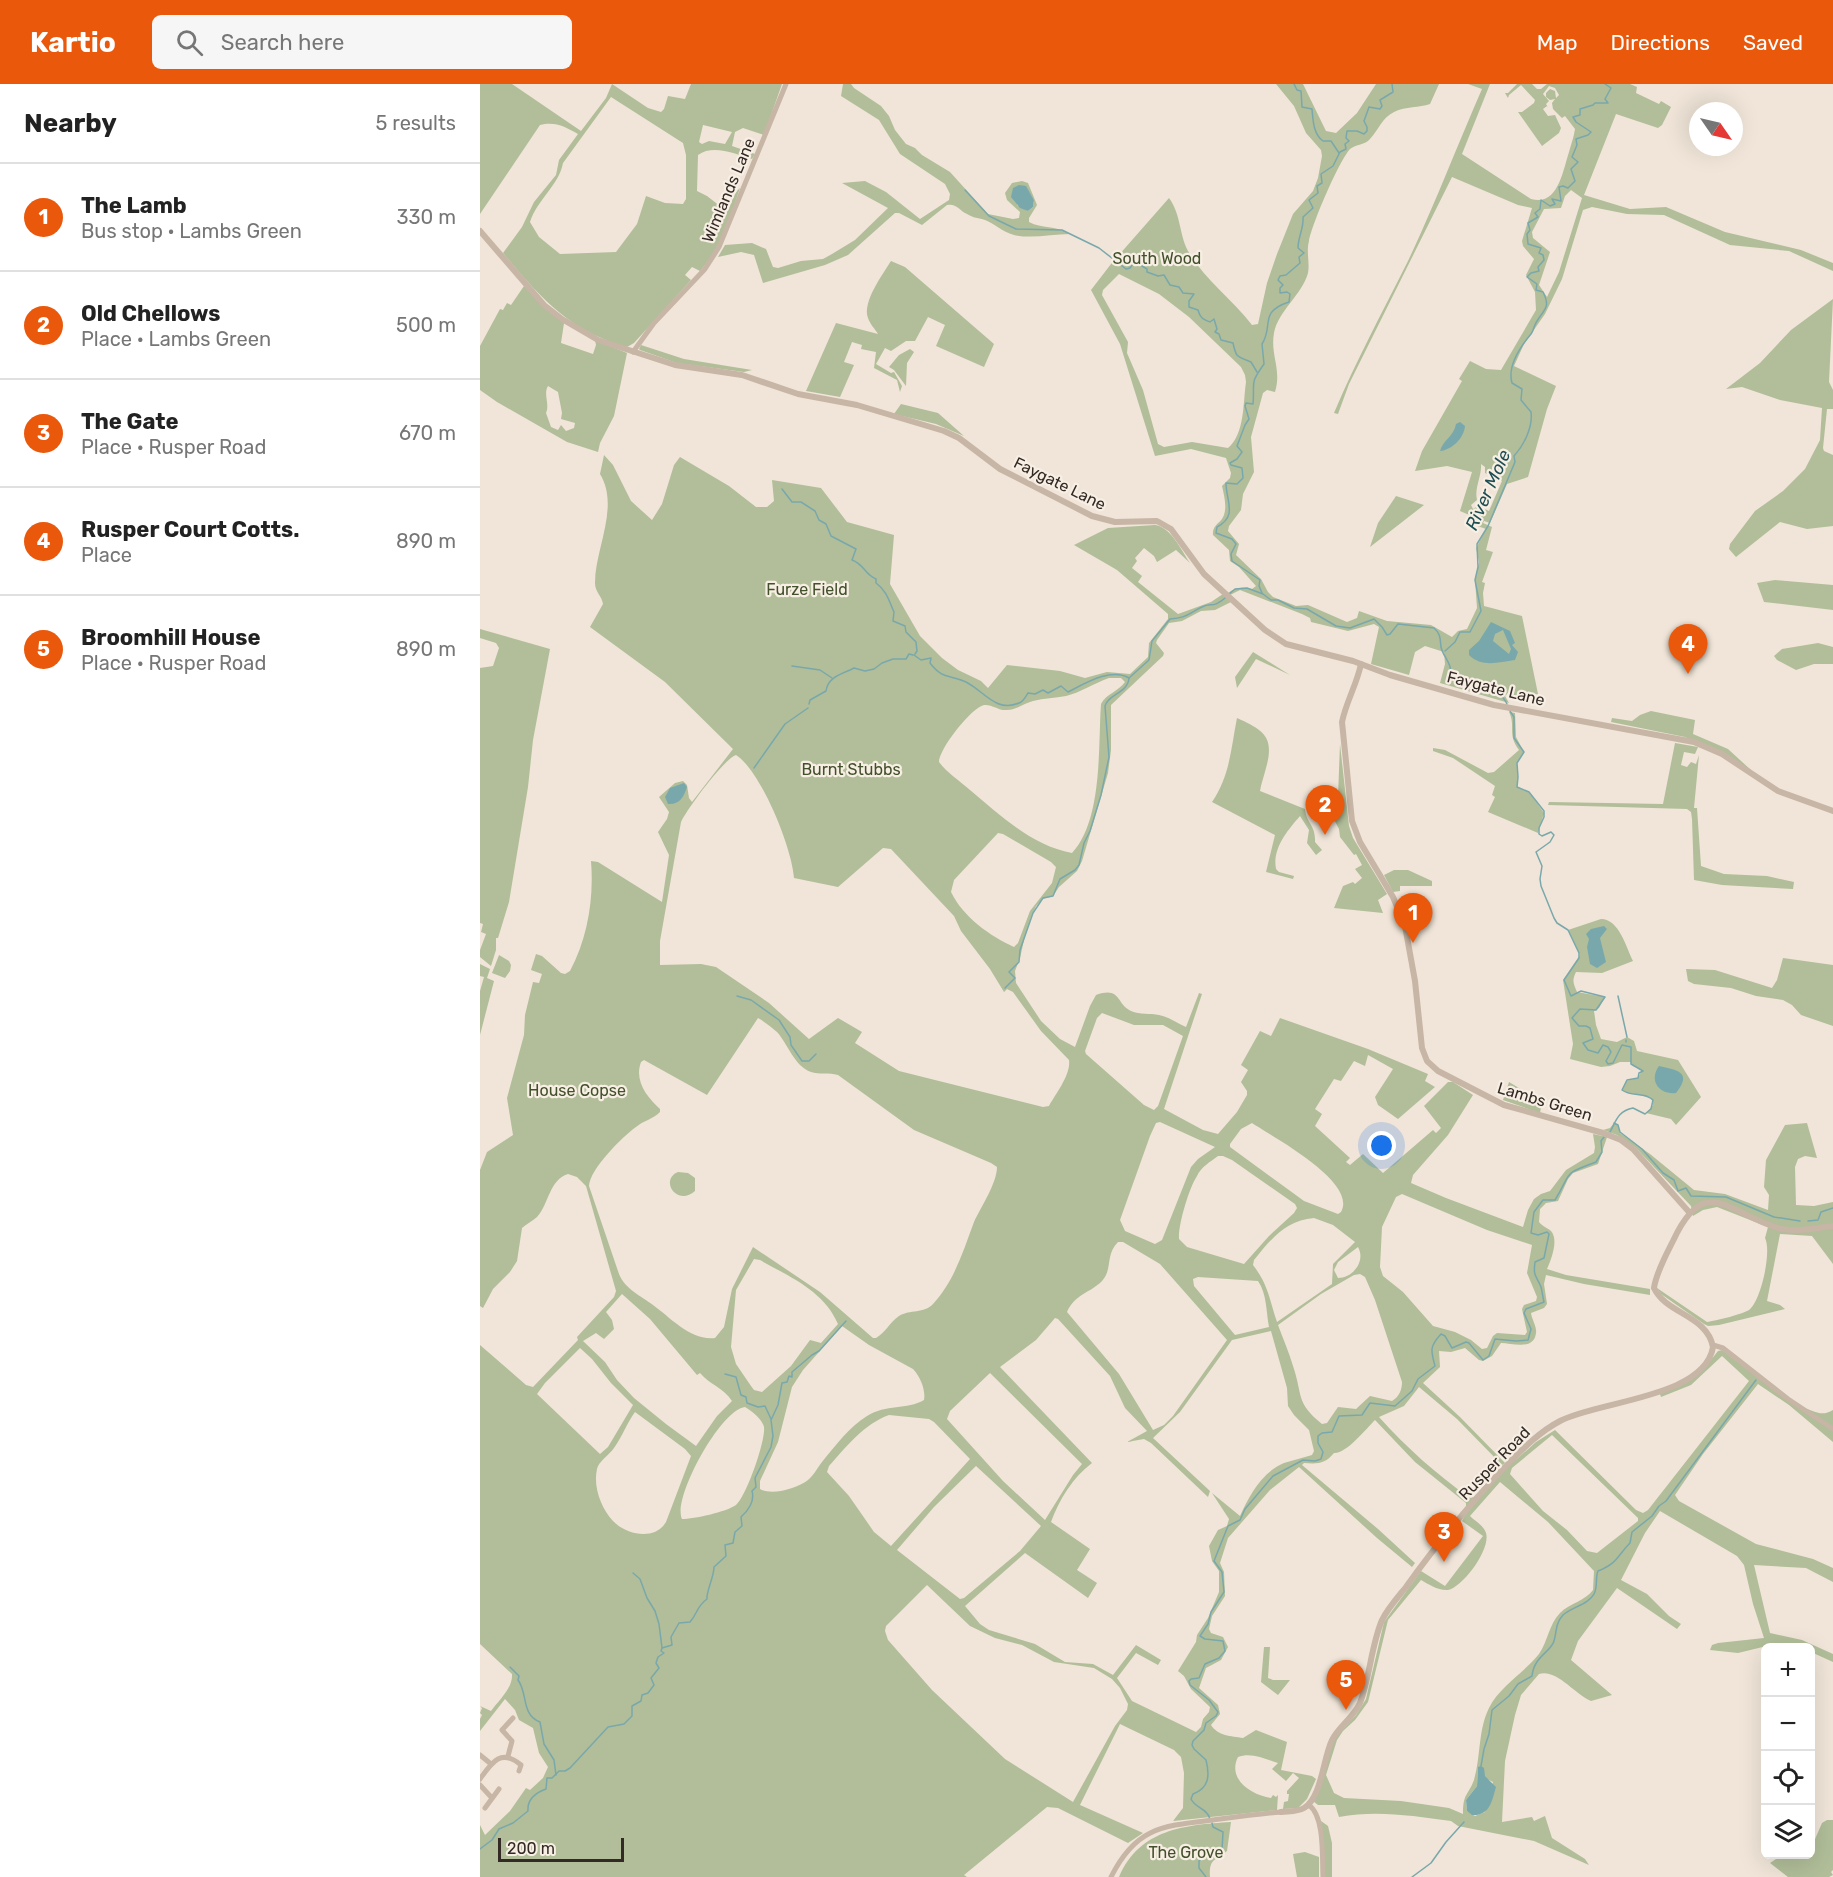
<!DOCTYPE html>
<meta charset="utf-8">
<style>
body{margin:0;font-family:Rubik,sans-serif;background:#f6f6f6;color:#222}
.controls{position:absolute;right:18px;bottom:18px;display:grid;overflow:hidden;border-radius:9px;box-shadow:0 6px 24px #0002}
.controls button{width:54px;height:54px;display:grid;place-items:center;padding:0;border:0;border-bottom:2px solid #e0e0e0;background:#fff;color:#222;font:30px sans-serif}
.compass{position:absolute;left:1209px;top:18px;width:54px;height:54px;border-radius:50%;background:#fff;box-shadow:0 6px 24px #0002;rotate:124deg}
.scale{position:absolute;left:18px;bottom:15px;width:126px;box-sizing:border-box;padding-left:6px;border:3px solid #332a26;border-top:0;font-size:16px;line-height:21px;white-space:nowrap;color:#332a26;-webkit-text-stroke:4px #f8efe4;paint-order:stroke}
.you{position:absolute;left:902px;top:1062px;width:21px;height:21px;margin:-15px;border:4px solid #fff;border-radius:50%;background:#1a73e8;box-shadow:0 0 0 9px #1a73e833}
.badge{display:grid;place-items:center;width:39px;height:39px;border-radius:50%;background:#ea580c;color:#fff;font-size:20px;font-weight:700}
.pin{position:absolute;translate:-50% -50px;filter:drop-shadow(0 2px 3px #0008)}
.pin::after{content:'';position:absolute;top:32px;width:21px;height:18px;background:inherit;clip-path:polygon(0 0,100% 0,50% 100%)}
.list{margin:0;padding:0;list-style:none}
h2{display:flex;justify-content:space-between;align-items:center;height:78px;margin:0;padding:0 24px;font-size:26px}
h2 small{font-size:20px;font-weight:400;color:#767676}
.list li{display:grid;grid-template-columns:39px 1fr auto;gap:18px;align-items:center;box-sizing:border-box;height:108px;padding:0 24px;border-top:2px solid #e0e0e0}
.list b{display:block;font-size:22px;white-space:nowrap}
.list p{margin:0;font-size:20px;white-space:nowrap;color:#767676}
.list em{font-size:20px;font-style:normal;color:#767676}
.icon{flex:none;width:33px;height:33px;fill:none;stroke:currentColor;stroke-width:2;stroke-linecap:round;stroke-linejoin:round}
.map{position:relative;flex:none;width:1353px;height:1793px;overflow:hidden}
header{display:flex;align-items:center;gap:36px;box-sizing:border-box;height:84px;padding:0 30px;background:#ea580c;color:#fff}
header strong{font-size:28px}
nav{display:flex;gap:33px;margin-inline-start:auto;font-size:21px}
.search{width:420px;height:54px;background:#f6f6f6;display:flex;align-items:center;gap:15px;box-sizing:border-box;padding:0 21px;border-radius:9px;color:#767676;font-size:22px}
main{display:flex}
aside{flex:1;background:#fff}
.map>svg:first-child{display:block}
.green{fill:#b1be99;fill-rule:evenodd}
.water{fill:#79a8ac;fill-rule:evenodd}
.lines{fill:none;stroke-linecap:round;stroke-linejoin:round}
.stream{stroke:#79a8ac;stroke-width:1.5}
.minor{stroke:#c7b5a5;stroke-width:5}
.tertiary{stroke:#c7b5a5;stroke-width:6}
.labels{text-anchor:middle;stroke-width:4.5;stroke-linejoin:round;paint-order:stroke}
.street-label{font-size:16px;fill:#332a26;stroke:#f8efe4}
.park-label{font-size:16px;fill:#42502b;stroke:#f8efe4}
.water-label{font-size:18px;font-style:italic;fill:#1d4e53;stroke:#f8efe4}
</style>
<header>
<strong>Kartio</strong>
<div class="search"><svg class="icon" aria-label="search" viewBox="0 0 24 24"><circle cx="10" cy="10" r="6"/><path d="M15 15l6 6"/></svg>Search here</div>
<nav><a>Map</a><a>Directions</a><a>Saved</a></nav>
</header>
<main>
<aside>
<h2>Nearby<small>5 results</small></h2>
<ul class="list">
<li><span class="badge">1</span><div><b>The Lamb</b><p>Bus stop · Lambs Green</p></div><em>330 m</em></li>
<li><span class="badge">2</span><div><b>Old Chellows</b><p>Place · Lambs Green</p></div><em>500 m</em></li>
<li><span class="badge">3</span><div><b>The Gate</b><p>Place · Rusper Road</p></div><em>670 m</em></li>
<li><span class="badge">4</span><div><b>Rusper Court Cotts.</b><p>Place</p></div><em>890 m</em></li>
<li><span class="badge">5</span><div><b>Broomhill House</b><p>Place · Rusper Road</p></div><em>890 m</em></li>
</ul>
</aside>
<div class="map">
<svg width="1353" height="1793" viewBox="0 0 1353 1793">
<rect width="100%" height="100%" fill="#f0e5d8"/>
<g class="green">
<path d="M 0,0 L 32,0 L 101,47 L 126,14 L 132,0 L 168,24 L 181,28 L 184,25 L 188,12 L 205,15 L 211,0 L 302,0 L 284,51 L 263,44 L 255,48 L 252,62 L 275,70 L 272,75 C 256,70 233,60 218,71 L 217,107 L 227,112 L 245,126 C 253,122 252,110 260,104 C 250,134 241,163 220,187 L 212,183 L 205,191 L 211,196 L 154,259 L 147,263 C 89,247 60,213 23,169 L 42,143 L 54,118 L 76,91 L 79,76 L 98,50 C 86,43 75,37 60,41 L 0,130 ZM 131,13 L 203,59 L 206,71 L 206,115 L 203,120 L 185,119 L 166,112 L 157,140 L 136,168 L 80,170 L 59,153 L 50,138 C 57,116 79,101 83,79 ZM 223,41 L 252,48 L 245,60 L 229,57 L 222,60 L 219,58 Z"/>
<path d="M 363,0 L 371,0 L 374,4 L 401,22 L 409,32 L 415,46 L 426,60 L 435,64 L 442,71 L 470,88 L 508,130 L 533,135 L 539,134 L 540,128 L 527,116 L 525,109 L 532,99 L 542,97 L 548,99 L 557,121 L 549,134 L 549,138 C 562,145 575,141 590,150 C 572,150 552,155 534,151 C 522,148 514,139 505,136 C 499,134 493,134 487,130 C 479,126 476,119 467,121 L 442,141 L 419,129 L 415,129 L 368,171 L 345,181 L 283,199 L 274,171 L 261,168 L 238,173 L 245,161 L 272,159 L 286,165 L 293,183 L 298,184 L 321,177 L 343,175 L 352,170 L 375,156 L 408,124 L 362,99 L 385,97 L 406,108 L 440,135 L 469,116 L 470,110 L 465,100 L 420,70 L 399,36 L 361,12 ZM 545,102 L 554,116 L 553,123 L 548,127 L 537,121 Z"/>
<path d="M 796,0 L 823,0 L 844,43 L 846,47 L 856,49 L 877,29 L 896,0 L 959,0 L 950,20 C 939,24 926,22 914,28 C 902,34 899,45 890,55 C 885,61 876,60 870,65 C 859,77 832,140 829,157 C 826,168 830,179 828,189 C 822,211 798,227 794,249 C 790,271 802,285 795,308 L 787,306 L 783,309 L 771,353 L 774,388 L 763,410 L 761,426 L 749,442 L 748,447 L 759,460 L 756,471 L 781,495 L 788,508 L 793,513 L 816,522 L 828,521 L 867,538 L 877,534 L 879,527 L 907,537 L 951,541 L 972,553 L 978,547 L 987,545 L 997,524 L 995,496 L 999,478 L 996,464 L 1006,445 L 992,440 L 994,433 L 980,427 L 992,388 L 967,382 L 935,387 L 942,367 L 982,297 L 979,295 L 990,277 L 1006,285 L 1021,286 L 1056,226 L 1055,208 L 1046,191 L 1054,175 L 1043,162 L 1042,157 L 1052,124 L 1038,121 L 972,93 L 869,300 L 858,330 L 854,329 C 876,277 903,227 928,177 C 955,120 977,62 1002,5 L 988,0 L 1010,0 L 982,70 L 1051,115 C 1078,123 1083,86 1089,68 C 1091,60 1094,53 1095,45 L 1085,32 L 1082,34 L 1073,25 L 1072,19 L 1075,15 L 1070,16 L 1066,13 L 1066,9 L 1070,5 L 1075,7 L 1076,14 L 1079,11 L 1075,4 L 1069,2 L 1063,10 L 1069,17 L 1066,20 L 1069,25 L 1067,22 L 1063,25 L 1068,32 L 1075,31 L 1081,44 L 1079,49 L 1062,62 L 1038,28 L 1042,28 L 1054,19 L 1055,16 L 1041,1 L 1029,11 L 1028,14 L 1025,9 L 1028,9 L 1037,0 L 1052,0 L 1057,5 L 1061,5 L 1067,0 L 1150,0 L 1157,3 L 1156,9 L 1179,20 L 1181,17 L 1191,23 L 1182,41 L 1178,44 L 1136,30 L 1104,111 L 1150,125 L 1186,123 L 1245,148 L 1321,166 L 1353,179 L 1353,187 L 1309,167 L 1250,161 L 1184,131 L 1147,130 L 1112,123 L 1103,126 L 1082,195 L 1065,230 L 1044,260 L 1034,282 L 1076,302 L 1067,325 L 1048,393 L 1027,400 L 1010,439 L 1004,437 L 1003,439 L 1012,443 L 1006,466 L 1013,468 L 1002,498 L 1005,499 L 1003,509 L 1004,522 L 1042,532 L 1058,610 L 1034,613 L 1028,609 L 1025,612 L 1029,619 L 960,599 L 965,580 L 964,568 L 945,562 L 935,568 L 929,591 L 891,580 L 899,543 L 894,540 L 868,547 L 831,538 L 830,534 L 822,530 L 760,506 L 750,511 L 748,509 C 756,503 763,503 772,505 L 776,502 L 759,483 L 750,477 L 749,466 L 733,451 C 732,440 741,440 744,431 C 747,422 744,411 742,402 L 750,394 L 751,389 L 746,374 L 711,365 L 675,372 L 640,260 L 611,206 L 631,180 L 689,114 C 701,130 699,150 708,167 C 724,195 752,215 772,241 L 778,240 L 787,199 L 797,170 L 813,130 L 833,107 L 838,94 L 842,72 L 841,66 L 826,49 L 814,22 ZM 1091,106 L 1102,114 L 1079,188 L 1067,213 L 1059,201 L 1070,168 L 1053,154 L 1052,148 L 1064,125 L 1081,124 L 1085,112 ZM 639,190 L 679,210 L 709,233 L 761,283 L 765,291 L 766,298 C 763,318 765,350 748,364 L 712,358 L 684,363 L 678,360 L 663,306 L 647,269 L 648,258 L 622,211 L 623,206 ZM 1001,380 L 1005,383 L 1005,389 L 1022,397 L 1009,427 L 998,422 L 993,425 L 991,421 L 997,416 C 994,404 1002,392 1001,380 Z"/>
<path d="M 411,177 L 425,183 L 514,260 L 504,283 L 456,262 L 465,241 L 448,233 L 435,257 L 426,257 L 411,267 L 405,264 L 396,280 L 411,289 L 414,288 L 422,302 L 420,308 L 417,296 L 394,284 L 396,268 L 381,265 L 382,261 L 372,258 L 364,278 L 374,281 L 360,313 L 326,307 L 356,239 L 398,250 C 395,245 390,240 388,234 C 382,218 403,190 411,177 Z"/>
<path d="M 44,202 L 84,239 L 81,259 L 113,270 L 116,261 L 115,256 L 147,269 L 134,332 L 120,359 L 118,368 L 87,358 L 17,318 L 0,306 L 0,262 L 20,225 L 23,226 L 27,219 L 31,221 ZM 68,302 L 78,308 L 82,329 L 81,335 L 95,339 L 94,344 L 86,347 L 81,341 L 78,346 L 71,343 L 66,329 C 70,320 63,310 68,302 Z"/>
<polygon points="1353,215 1349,298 1353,306 1353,325 1347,325 1343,364 1344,367 1353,371 1353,442 1327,445 1300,438 1256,473 1249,465 1250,460 1275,427 1303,407 1325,385 1340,356 1342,324 1300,316 1262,303 1246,305 1280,279 1311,246"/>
<polygon points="161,261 204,275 272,286 264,288 197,279 160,266 159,265"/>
<polygon points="430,265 434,268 427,279 426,302 414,286 409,283 419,271"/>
<polygon points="421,320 458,329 484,352 456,340 414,330"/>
<path d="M 124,371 L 133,381 L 151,417 L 172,436 L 182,420 L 194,381 L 200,373 L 249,402 L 276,423 L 287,423 L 294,417 L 292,396 L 341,404 L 367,438 L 414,451 L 410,500 L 440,552 L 462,574 L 478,586 L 501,597 L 508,604 L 527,581 L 580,587 L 605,594 L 627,588 L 650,590 L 668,573 L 669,559 L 688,535 L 688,530 L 637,486 L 594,461 L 628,444 L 675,441 C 691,443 701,466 710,479 L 696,466 L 677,478 L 674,472 L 664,464 L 655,474 L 657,477 L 652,484 L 662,492 L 658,498 L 698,530 L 731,518 L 743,510 L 751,518 L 735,526 L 721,527 L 702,537 L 689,539 L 677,556 L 676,559 L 684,569 L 683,572 L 631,621 L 631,666 L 628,689 L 602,777 L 597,787 L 579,803 L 573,812 L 563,815 L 556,822 L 551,833 L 544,856 L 540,874 L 535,887 L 536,899 L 561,937 L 580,955 L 595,963 L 610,922 L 616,911 C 641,902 636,920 651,927 C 660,931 670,929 679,931 C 689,933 697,939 706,943 L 719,909 L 722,910 L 684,1025 L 723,1046 L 738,1050 L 757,1028 L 767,1011 L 767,1007 L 761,998 L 768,986 L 761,981 L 780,947 L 791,952 L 800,934 L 888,965 L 948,990 L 945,997 L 955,1003 L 918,1035 L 898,1021 L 895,1013 L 913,985 L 888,971 L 885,982 L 874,977 L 861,997 L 854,995 L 835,1025 L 842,1030 L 835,1042 L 870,1074 L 866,1078 L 870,1081 L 883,1070 L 903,1089 L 953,1046 L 956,1049 L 961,1044 L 944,1022 L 968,998 L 973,998 L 993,1011 L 968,1051 L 933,1091 L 931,1099 L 966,1114 L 1043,1143 L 1048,1126 L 1054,1115 L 1061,1110 L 1070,1107 L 1086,1086 L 1114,1069 L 1115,1063 L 1113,1050 L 1127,1053 L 1118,1080 L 1093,1089 L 1088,1095 L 1078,1117 L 1066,1119 L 1060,1125 L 1059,1138 C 1063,1143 1068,1144 1071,1147 C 1079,1156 1071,1176 1067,1185 L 1086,1191 L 1170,1205 L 1170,1211 L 1104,1200 L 1066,1191 L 1064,1200 L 1067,1220 L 1064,1224 L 1051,1229 C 1052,1236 1057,1243 1056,1249 C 1054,1267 1032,1259 1021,1259 L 1012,1272 L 1003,1277 L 999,1276 L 985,1264 L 971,1268 L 959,1267 L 960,1283 L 943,1299 L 980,1333 L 1025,1379 L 1022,1381 L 977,1335 L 939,1303 L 924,1322 L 899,1333 C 928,1365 955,1389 990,1414 L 994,1413 L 1056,1358 L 1075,1346 L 1156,1426 L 1163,1429 L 1168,1426 L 1269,1297 L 1242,1272 L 1211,1301 L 1181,1313 L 1180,1310 C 1207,1300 1220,1291 1238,1267 L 1242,1266 L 1319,1324 C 1332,1323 1339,1335 1353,1326 L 1353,1358 L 1309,1321 L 1278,1300 L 1223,1370 L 1195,1411 L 1199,1417 L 1276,1460 L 1333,1475 L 1353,1484 L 1353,1498 L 1326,1484 L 1274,1481 L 1290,1549 L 1322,1556 L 1353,1570 L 1353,1578 L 1331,1568 L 1330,1564 L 1299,1559 L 1258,1569 L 1230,1566 L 1232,1561 L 1238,1559 L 1284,1554 L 1273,1520 L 1264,1481 L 1257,1472 L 1180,1427 L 1165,1449 L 1141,1496 L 1167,1510 L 1189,1532 L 1201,1540 L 1197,1545 L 1137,1504 L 1098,1557 L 1091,1576 L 1132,1611 L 1111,1617 C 1093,1609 1077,1585 1059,1590 L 1041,1611 L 1035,1631 L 1025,1677 L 1022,1738 L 1052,1733 L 1054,1737 L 1065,1732 L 1072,1754 L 1105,1775 L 1109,1781 L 1054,1757 L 978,1742 L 971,1737 C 933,1732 897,1726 859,1733 L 855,1721 L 838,1721 L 833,1717 L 854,1655 L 876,1631 L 886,1615 L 904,1538 L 941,1487 L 965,1502 L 1003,1452 L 982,1437 L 986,1429 L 986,1419 L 935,1378 L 895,1336 C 886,1345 866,1370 854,1369 C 845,1380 838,1380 824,1379 L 822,1381 L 898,1445 L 935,1479 L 932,1483 L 897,1454 L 819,1383 L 790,1406 L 748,1454 L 740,1479 L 744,1488 L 745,1512 L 732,1532 L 729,1545 L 731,1549 L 743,1553 L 748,1563 L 741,1576 L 726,1584 L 719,1604 L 738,1621 L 740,1630 L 731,1641 C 738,1652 751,1652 763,1654 L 776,1646 L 807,1658 L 801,1686 L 832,1692 L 836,1695 L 827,1715 L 818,1724 L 803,1725 L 804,1718 L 808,1717 L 809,1710 L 807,1710 L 807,1707 L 819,1694 L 813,1689 L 806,1697 L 792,1685 L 798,1679 C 785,1675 771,1668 758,1673 C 747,1695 771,1711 791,1714 L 793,1711 L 796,1713 L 798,1711 L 797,1726 L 693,1737 L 703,1724 L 704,1689 L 701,1673 L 694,1666 L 640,1640 L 600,1721 L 663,1749 L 648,1759 L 578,1724 L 567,1723 L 484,1791 L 487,1793 L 0,1793 L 0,1741 L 5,1751 L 30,1727 L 46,1704 L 50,1706 L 63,1694 L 68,1683 L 59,1669 L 53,1644 L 39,1636 L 35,1626 L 25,1615 L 0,1647 L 0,1635 L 2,1631 L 0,1629 L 2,1624 L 0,1622 L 11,1627 C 19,1616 33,1604 32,1590 L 0,1560 L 0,1261 L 46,1301 L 53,1303 L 98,1256 L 97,1253 L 134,1213 L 136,1207 L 106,1102 L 97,1093 L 88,1090 C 69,1096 69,1120 57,1133 C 53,1137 46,1140 42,1144 L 37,1177 L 30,1188 L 13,1205 L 3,1224 L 0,1222 L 0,1086 L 7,1068 L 33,1051 L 27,1014 L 44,951 L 45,931 L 53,898 L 59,899 L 62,890 L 51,886 L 56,870 L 62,872 L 81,889 L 85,890 L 90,887 C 108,853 114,814 111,777 L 118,778 L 182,818 L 189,771 L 178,748 L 187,735 L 189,728 L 179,713 L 195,699 L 203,697 L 207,701 L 209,714 L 212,718 L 253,665 L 185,598 L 110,543 L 123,520 C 122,512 115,508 115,499 C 115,464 140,423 120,390 ZM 629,594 L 641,594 L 645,598 C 639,607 626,610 621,620 C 618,662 623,736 592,769 C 552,762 520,731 490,706 C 480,697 467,689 459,678 C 459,665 491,624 504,621 C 512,620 519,627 527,626 C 537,626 544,619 553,617 C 564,614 575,614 586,612 C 599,609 615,599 629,594 ZM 256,671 C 281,687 312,764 314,794 L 358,803 L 403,764 L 411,765 L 474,832 L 481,847 L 510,885 L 524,908 L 527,905 L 533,908 L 561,947 L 589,976 C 591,991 576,1009 569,1022 L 563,1023 L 419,987 L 375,959 L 382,948 L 358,934 L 329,955 L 289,919 L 236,883 L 221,880 L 180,881 L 180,857 L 201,738 C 207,725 244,675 256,671 ZM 518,749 L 523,750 L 571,778 L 576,783 L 572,799 L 550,827 L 538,859 L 534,863 C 510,852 483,833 471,808 L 474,796 ZM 622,929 L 654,941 L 683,941 L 703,952 L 678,1022 L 674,1026 L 664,1021 L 606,970 L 605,967 L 617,934 ZM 278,934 C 285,938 291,943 297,948 C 308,960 314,982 331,988 C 339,991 349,988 358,991 L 434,1046 L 511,1079 L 517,1083 C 517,1099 501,1123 494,1138 C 483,1167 475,1196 453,1220 C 444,1230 430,1225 419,1232 C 410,1238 405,1249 396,1254 L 393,1254 L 340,1208 L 273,1163 L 252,1205 L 244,1243 L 235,1254 C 211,1257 191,1234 173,1221 C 161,1212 145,1205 139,1190 L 109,1102 C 110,1085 142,1053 156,1043 C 163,1037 173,1035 180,1028 L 180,1025 C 167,1013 154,997 161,978 L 164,976 L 227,1011 ZM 680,1038 L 735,1063 L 718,1075 L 711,1083 L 682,1156 L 675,1160 L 645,1147 L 640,1136 L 670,1052 L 676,1039 ZM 772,1039 C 793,1053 878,1098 861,1128 L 858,1130 L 824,1117 L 750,1063 L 750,1060 L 761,1045 ZM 738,1072 L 743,1072 L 752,1076 L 815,1120 L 817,1124 L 814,1129 L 789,1152 L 764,1180 L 707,1163 L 699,1155 C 698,1141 709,1104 717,1092 C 721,1083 730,1078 738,1072 ZM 922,1110 L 1007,1146 L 1052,1161 L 1047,1189 L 1057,1213 L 1056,1217 L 1044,1221 L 1042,1225 L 1047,1248 L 1045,1251 L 1017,1249 L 1013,1252 L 1007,1264 L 1002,1265 L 991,1256 L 975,1248 L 953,1242 L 923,1208 L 903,1192 L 900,1183 L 902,1143 L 916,1113 ZM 834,1134 L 853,1141 L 875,1158 L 853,1180 L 852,1200 L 797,1238 C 789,1215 789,1202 773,1181 L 774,1176 C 791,1155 806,1136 834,1134 ZM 638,1158 L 643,1158 L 680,1180 L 747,1256 L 693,1332 L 684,1341 L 673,1346 L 639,1290 L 587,1228 C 595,1210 610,1209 622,1197 C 633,1185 625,1171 638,1158 ZM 878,1163 C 886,1177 873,1194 858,1194 L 854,1186 L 858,1178 ZM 274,1175 L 280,1176 C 310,1193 344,1207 358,1240 L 341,1259 L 330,1256 L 311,1282 L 282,1308 L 274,1306 L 271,1302 L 256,1280 L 251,1263 L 256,1206 ZM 880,1190 L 885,1193 L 895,1216 L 922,1298 C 922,1306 919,1313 912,1317 L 890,1312 L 876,1325 L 858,1323 L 847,1339 L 842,1340 C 815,1318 823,1311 813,1282 C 809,1268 803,1255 798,1241 L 841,1210 L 874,1191 ZM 718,1193 L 778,1197 C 787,1210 786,1227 789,1243 L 755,1251 L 714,1202 L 713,1195 ZM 142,1210 L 170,1235 L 217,1291 L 220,1289 C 230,1301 243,1303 252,1317 L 237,1332 L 216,1362 L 186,1340 L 154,1314 L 137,1296 L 125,1278 L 103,1257 L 116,1249 L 124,1255 L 134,1245 L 132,1236 L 126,1228 ZM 575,1234 L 578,1235 L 630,1292 L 645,1324 L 667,1347 L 647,1358 L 664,1355 L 671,1359 L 728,1413 L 730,1407 L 673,1354 L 700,1328 L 752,1256 L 791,1247 L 807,1304 L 808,1322 L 814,1331 L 829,1346 L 834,1367 L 832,1371 C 823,1374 813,1376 804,1379 C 782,1388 769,1412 760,1432 L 732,1409 L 749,1435 L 747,1442 L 738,1446 L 729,1462 L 732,1477 L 739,1487 L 739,1508 L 728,1534 L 717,1551 L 716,1558 L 698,1587 L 704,1592 L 711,1605 L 730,1623 L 729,1628 L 723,1635 L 721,1643 L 716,1648 L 652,1617 L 637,1594 L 656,1569 L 678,1581 L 681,1576 L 656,1561 L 633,1591 L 613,1580 L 585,1578 L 555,1560 L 509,1546 L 500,1540 L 485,1522 L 545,1469 L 608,1514 L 617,1499 L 597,1486 L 610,1465 L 571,1438 C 579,1416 593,1393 612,1379 L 520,1283 L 556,1256 ZM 362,1242 L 389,1261 L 433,1285 C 440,1292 446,1306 444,1316 C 427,1326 406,1320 387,1332 C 369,1343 356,1361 342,1378 C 338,1383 334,1391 328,1396 C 318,1404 292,1412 280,1405 L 280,1397 L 298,1358 L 312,1303 L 323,1286 ZM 100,1264 L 112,1275 L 131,1299 L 153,1321 L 128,1363 L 120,1370 L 57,1310 L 65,1299 ZM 510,1289 L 602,1380 L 593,1391 L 565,1436 L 523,1397 L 467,1335 L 470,1327 ZM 265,1323 C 272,1327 282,1335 284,1343 C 286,1356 266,1413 256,1421 C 246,1428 214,1435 202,1435 C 192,1415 240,1326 265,1323 ZM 155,1328 L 205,1365 L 211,1372 L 186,1438 C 175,1457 146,1451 133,1437 C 121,1424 113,1403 117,1385 C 118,1378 129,1371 134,1364 C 142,1353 147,1339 155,1328 ZM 409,1331 L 449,1335 L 454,1338 L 490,1375 L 411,1462 L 394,1448 L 369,1412 L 347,1388 L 349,1382 C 366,1363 384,1340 409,1331 ZM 1072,1351 L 1158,1434 L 1158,1437 L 1117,1469 L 1107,1467 L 1087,1446 L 1063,1427 L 1030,1390 L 1032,1384 ZM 496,1382 L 561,1442 L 540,1467 L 484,1514 L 480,1515 L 417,1466 L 454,1423 ZM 1020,1398 L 1068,1438 L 1114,1487 L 1113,1506 C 1105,1517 1090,1519 1080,1529 C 1069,1540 1068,1557 1059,1570 C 1044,1589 1020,1602 1009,1624 C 998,1646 1001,1672 994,1696 C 988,1712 983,1709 983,1730 L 969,1724 L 921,1717 L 864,1714 L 854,1709 L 846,1691 L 857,1656 L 863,1647 L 875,1636 L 888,1618 L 908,1536 L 941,1496 C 948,1500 959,1507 968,1506 C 983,1503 1011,1465 1006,1449 C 1004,1442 995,1437 990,1432 ZM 447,1501 L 490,1542 L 515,1554 L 542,1561 L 574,1578 L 614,1584 L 632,1595 L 640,1604 L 648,1620 L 647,1626 L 635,1642 L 593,1718 L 525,1675 L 452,1606 L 408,1556 L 405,1547 L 406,1542 ZM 998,1683 L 1007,1695 L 1013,1698 L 1005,1728 L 995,1732 L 987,1727 L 986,1716 L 997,1702 Z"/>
<polygon points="916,412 944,421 890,463 898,439"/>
<polygon points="1295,496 1353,501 1353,526 1284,518 1277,499"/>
<polygon points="0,545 70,565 53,656 48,703 29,818 18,854 16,854 16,866 11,882 0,873 0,866 6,850 1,848 3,840 0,839 0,584 13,582 19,564 16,559 0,554"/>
<polygon points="1338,559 1353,563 1353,580 1334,580 1316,586 1297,576 1294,572 1302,565"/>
<polygon points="773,568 810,591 776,575 757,604 755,593"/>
<polygon points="1171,627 1215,636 1213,650 1248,665 1272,687 1205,653 1131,638 1132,634 1152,637 1160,631"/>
<path d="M 1029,628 L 1035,629 L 1036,653 L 1044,668 L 1037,679 L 1038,693 L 1037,703 L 1049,708 L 1064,729 L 1058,749 L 1008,728 L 1015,713 L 1012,711 L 1015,702 L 973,674 L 953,667 L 953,664 L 965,666 L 1008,689 L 1014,688 L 1039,666 C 1027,650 1036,642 1029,628 Z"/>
<path d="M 757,634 C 783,646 795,652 786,684 C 784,692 781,700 780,707 L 825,725 C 826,739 836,741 835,758 L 842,766 L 836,771 L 827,759 L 829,746 L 820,732 C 808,746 792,764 796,785 L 799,788 L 814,792 L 813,795 L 786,788 L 795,751 L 732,718 C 750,692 751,664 757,634 Z"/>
<polygon points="1195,659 1218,663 1215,670 1204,668 1201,681 1207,683 1211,678 1216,680 1219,671 1214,724 1217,724 1221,782 1244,790 1287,792 1314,798 1313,805 1242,801 1214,796 1212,735 1211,728 1207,725 1068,721 1069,718 1183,720"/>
<polygon points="860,660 869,742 873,754 907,810 898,816 903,829 854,824 863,802 873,798 875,800 882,794 875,785 882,781 876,770 874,771 860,753 859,745 847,722 853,721 858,713"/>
<polygon points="914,786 928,786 952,797 952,802 920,802 920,807 913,808 904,791"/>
<path d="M 1121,835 C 1139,835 1146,863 1153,877 L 1122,889 L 1096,888 C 1092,896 1093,899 1097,908 L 1125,913 L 1119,924 L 1114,927 L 1116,941 L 1121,955 L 1137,958 L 1147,953 L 1154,957 L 1157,967 L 1198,976 L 1221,1013 L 1196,1041 L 1191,1035 L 1166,1029 L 1173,1021 L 1171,1013 L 1147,1009 L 1142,1006 L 1146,997 L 1158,994 L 1162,986 L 1153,982 L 1150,978 L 1140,978 L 1130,982 L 1121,983 L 1090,975 L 1093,960 L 1083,896 L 1100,871 L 1088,846 Z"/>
<polygon points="19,871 29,877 31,881 30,887 25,894 12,889"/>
<polygon points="1303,874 1353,881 1353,942 1321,931 1312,921 1303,916 1276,912 1251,904 1214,900 1208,897 1206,885 1235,886 1292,904 1297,896"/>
<polygon points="0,880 10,885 7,894 14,897 0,951 0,907 4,893 0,892"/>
<polygon points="1029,998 1062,1018 1060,1029 1023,1016"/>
<path d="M 1134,1039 L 1138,1041 L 1140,1049 L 1170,1070 L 1214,1106 L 1245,1110 L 1288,1126 L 1289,1111 L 1284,1103 L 1286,1076 L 1305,1041 L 1327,1039 L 1337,1074 L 1325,1072 L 1318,1075 L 1315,1083 L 1316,1121 L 1334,1122 L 1353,1118 L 1353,1180 L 1332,1152 L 1300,1150 L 1287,1217 L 1300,1221 L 1305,1225 L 1239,1241 L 1228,1242 L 1224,1240 L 1181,1210 L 1177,1204 L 1227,1238 C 1235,1237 1263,1230 1269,1226 C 1281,1217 1292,1167 1285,1154 L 1288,1143 L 1237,1123 L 1223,1126 L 1213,1132 L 1211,1122 L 1155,1063 L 1137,1051 L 1123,1046 L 1130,1044 Z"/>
<path d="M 198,1088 L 208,1089 L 215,1094 L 215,1107 C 197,1123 179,1096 198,1088 Z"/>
<polygon points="784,1563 790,1563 788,1594 793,1596 810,1596 798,1611 781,1598"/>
<polygon points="1347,1736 1353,1736 1353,1786 1351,1788 1353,1791 1349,1793 1308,1793 1290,1779 1299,1773 1297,1771 1330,1770 1331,1761 1332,1762 1342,1739"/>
<polygon points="841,1737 848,1742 852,1759 852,1793 845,1793"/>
<path d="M 751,1738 L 747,1767 C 734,1777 729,1775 730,1793 L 639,1793 C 660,1745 704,1741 751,1738 Z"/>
<polygon points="825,1768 839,1773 839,1793 817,1793 813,1770"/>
</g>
<g class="water">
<polygon points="539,101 546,102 554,116 553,123 548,127 540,124 531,113 533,104"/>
<path d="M 980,338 L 985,342 C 984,354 972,366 960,367 C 963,356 974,352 976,340 Z"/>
<path d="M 1011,538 L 1030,547 L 1035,559 L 1032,561 L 1038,568 L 1035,576 C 1019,578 1002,584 989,571 L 989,566 L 999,557 ZM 1023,546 L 1031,565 L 1029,570 L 1013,557 L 1015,550 Z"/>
<path d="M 204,699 L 207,703 C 204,712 200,721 188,720 L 185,713 L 190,704 Z"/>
<polygon points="1124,842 1127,845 1120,854 1126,878 1117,884 1110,880 1107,863 1109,855 1106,850 1111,845"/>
<path d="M 1179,982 C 1197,986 1213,988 1196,1009 C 1180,1011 1168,997 1179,982 Z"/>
<path d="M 1001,1682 L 1004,1684 L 1005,1692 L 1016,1703 C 1012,1717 1010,1732 992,1731 L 987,1727 L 986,1716 L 997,1702 L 998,1683 Z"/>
</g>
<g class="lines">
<g class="stream">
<path d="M 814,0 L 817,6 L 821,7 L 822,23 L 832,25 C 833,35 833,50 843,57 L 851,57 L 859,69"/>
<path d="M 485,106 L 509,132 L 536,145 L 582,146 L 619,164 L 646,185 L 650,184 L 653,180 L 657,179 L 667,185 L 667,188 L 678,192 L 684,191 L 690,201 L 699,203 L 703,209 L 714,210 L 709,217 L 709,223 L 718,226 C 720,234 723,235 730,238 L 734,235 L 737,245 L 735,248 L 739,250 L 741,256 L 753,259 C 756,273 756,272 771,278 L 777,288"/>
<path d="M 302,405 L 312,418 L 321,418 L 335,427 L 339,436 L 346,440 L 351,452 L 376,465 L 372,476 C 384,480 385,491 396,495 L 396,499 C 407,507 409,517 414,528 L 413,537 L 425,542 L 426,548 L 436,558 L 437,567 L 435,570"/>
<path d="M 782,509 L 779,502 L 780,496 L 752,477 L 751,470 L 756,460 L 752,455 L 736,449 L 737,443 C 758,432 746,417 746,399 L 757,400 L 763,394 L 762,384 L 751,381 L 750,379 L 757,375 L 762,368 L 757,362 L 765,341 L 769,335 L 765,322 L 766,319 L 773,320 C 775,297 769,301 784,280 L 782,260 C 794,242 778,228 809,218 L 810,210 L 807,208 L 800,209 L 800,204 L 803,201 L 798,196 L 800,192 L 806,191 L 820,179 L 819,173 L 824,169 L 818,164 C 818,153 824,144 823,133 L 833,124 L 829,116 L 838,109 L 837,102 L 842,99 L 841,90 L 853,82 L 860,68 L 866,65 L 865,60 L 869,57 L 866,54 L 867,47 L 877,47 L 884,50 L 887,47 L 887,43 L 884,37 L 889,23 L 900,25 L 902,22 L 900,16 L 913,8 L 912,0"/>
<path d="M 748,511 L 755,505 L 767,504 L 783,510 L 791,516 L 798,516 L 814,524 L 827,525 L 856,542 L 870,544 L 894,535 L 902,543 L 907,551 L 910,550 L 918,540 L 954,544 C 961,550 960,555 961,563 C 963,573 973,580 970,591 L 979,597 L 992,595 L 995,600 C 1007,604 1021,607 1027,620"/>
<path d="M 965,567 L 975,558 L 980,548 L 990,548 L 1001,527 L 995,496 L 998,483 L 997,460 L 1008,442 L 1035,378 L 1034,372 C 1044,361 1053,343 1051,328 L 1041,316 L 1042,305 L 1032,299 C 1027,282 1041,262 1051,250 C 1054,246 1054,241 1057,237 C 1064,225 1071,224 1063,208 L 1056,206 L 1057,200 L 1047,193 L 1051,189 L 1059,187 L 1058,183 L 1064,176 L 1063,171 L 1059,169 L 1061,164 L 1048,160 L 1047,150 L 1050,146 L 1048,139 L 1058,133 L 1055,129 L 1060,125 L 1061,116 L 1070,122 L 1075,120 L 1072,115 L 1081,117 L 1079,103 L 1083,102 L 1088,104 L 1095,97 L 1091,85 L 1098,78 L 1092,73 L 1097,61 L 1096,55 L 1108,51 L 1111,48 L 1096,38 L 1093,33 L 1100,31 L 1100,25 L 1113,21 L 1115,19 L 1128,19 L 1125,15 L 1131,4 L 1125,0"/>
<path d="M 434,571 L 441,576 L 451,574 L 450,579 C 463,596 469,590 486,598 C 504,607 516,629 539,619 C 543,618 546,612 548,609 L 555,610 L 563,606 L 568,609 L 581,602 L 588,608 C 604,600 631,583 649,594"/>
<polyline points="312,582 340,586 352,594"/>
<path d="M 329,620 L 330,616 L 346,607 C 348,592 363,590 374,584 L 385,587 L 394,585 L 402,579 L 413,575 L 426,575 L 429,570 L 433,571"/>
<path d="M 1030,627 L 1034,633 L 1034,654 L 1044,668 L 1037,679 L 1038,693 L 1037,703 L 1049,708 L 1064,727 L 1064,733 L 1059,744 L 1059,750 L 1062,752 L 1071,748 L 1074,751 L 1070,758 L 1056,768 L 1062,782 L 1060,795 L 1061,802 L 1074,834 L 1077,839 L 1088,846 L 1099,869 L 1099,874 L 1084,896 L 1091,912 L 1101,907 L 1125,913 L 1116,926 L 1100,925 L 1092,934 L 1099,942 L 1106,942 L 1110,944 L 1113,955 L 1103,959 L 1108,966 L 1118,969 L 1123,961 L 1128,963 L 1131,968 L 1126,977 L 1128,980 L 1133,979 L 1142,961 L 1151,963 L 1151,980 L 1163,987 L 1159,989 L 1158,994 L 1147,996 L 1142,1006 C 1151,1013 1166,1008 1173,1016 L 1171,1025 L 1165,1030 L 1153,1024 C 1138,1027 1136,1037 1130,1048"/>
<polyline points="274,684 305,640 328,624"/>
<path d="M 525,904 L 535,894 L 529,888 L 539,878 L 540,866 L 553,829 L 563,814 L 573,812 L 580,795 L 595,786 L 599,781 L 604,759 L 610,747 L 621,711 L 629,673 L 625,622 C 628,610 648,609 649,594 L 669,576 L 672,557 L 690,535 C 707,534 709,529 722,523 C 732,518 732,525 745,514"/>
<polyline points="257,912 271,916 299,936 310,953 311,961 322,977 329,977 336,970"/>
<polyline points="1138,912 1147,953"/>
<polyline points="1146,958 1146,956"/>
<polyline points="1134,1039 1138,1041 1140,1048 1162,1065 1183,1089 1194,1096 1198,1107 1206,1104 1211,1112 1246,1113 1294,1133 1320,1137"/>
<polyline points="1328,1137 1338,1136 1341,1128 1353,1124"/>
<polyline points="245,1290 256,1293 261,1311 266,1313 267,1319 278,1323 285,1322 291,1335"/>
<polyline points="153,1489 160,1495 167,1514 175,1527 179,1540 182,1564"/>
<path d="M 30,1583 L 39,1592 L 38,1596 C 48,1609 41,1631 60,1638 L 64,1660 L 74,1676 L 76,1691"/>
<path d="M 1001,1682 L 1004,1665 L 1009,1650 L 1012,1626 L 1029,1612 L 1038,1600 L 1052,1592 C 1054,1572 1071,1568 1074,1557 C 1077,1547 1075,1540 1083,1531 C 1092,1523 1109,1520 1114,1510 C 1118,1503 1115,1494 1118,1487 C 1138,1479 1137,1472 1150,1459 L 1152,1448 L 1172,1432 L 1179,1422 L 1186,1417 L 1276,1296"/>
<path d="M 730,1735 C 727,1724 715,1724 711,1715 L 713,1710 C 729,1704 730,1692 726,1676 L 714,1665 L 712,1661 L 713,1657 L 724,1646 L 726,1639 L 736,1632 L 738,1628 L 729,1616 L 710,1601 L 709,1597 L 711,1595 L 719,1594 L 725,1580 L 739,1574 L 745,1567 L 743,1557 L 725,1555 L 720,1552 L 728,1540 L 731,1528 L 744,1508 L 742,1488 L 734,1477 L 748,1442 L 760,1436 L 765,1425 L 793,1392 L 823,1376 L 835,1377 L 841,1375 L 843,1368 L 838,1359 L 838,1352 L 842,1349 L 852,1348 L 859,1332 L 882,1331 L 890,1319 L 915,1322 L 932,1307 L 938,1295 L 955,1282 C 951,1267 949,1263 961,1250 L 965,1252 L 972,1264 L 986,1258 L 989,1259 L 1003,1276 L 1009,1272 L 1015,1255 L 1036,1257 L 1048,1256 L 1051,1245 L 1044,1229 L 1046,1225 L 1064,1218 C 1063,1214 1062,1207 1061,1203 C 1056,1191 1053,1193 1055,1178 L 1064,1174 L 1069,1150 L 1067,1148 L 1058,1151 L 1051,1149 L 1054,1128 L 1063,1116 L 1075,1116 C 1093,1087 1081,1091 1116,1078 L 1122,1068 L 1121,1057 L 1124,1053"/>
<path d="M 0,1765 L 12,1756 L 19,1745 L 33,1739 L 48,1727 C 47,1715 55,1709 66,1705 L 67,1694 L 72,1694 L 79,1687 L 85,1687 L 90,1684 L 128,1643 L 144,1640 L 152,1632 L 152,1622 L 161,1617 L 162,1611 L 168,1609 L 174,1601 L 171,1594 L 179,1584 L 176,1579 L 178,1573 L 184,1569 L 181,1567 L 182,1564 L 192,1561 L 191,1553 L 199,1539 L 210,1538 C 218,1529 216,1523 227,1515 C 226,1508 234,1493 234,1483 L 246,1472 L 245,1461 L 253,1459 L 255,1448 L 262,1442 L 261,1433 C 268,1427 275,1417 272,1407 L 276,1403 L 275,1394 L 291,1363 L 293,1352 L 291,1336 L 298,1321 L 302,1299 L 307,1298 L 309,1292 L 312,1293 L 312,1288 L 332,1271 L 339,1267 L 366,1237"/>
<polyline points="726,1793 719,1784 719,1777 723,1774 740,1770 742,1766 743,1748 733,1743 732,1739"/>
<polyline points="932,1793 951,1779 966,1758 984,1738"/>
</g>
<g class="minor">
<polyline points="153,268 174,239 225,185 239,163 306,0"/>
<polyline points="1233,1261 1243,1264 1308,1315 1353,1345"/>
<polyline points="0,1671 11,1680"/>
<polyline points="28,1672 32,1657 22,1646 33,1634"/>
<path d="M 0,1695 C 12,1678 21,1664 41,1681 L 39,1687"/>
<polyline points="0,1701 12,1714"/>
<path d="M 829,1721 C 845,1733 842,1774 843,1793"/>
<polyline points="5,1724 19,1705"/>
<path d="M 631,1793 C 656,1743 682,1742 733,1736 C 756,1733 778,1730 801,1728"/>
</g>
<g class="tertiary">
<polyline points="0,147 64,221 82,235 118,256 195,281 262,291 318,310 377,321 464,347 479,354 520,385 612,432 635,438 677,437 691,445 724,490 785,546 806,560 873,577 910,591 1014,621 1214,658 1242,670 1298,707 1353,727"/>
<path d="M 881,580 C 877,600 866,618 862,638 L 872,737 L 880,758 L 913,813 L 925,842 L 935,897 L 942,964 L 947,977 L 958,987 L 1024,1021 L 1123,1049 L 1141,1056 L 1153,1065 L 1209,1128"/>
<path d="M 801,1728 C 809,1727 817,1728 824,1724 C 842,1713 843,1674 852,1656 C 859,1642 873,1634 880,1619 C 890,1593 891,1562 902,1536 C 908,1524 918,1513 926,1503 C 955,1462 987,1424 1021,1387 C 1039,1369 1057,1349 1080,1337 C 1117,1317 1225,1314 1233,1263 C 1227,1231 1186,1230 1174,1204 C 1176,1189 1186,1171 1193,1157 C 1225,1088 1248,1129 1298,1144 C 1315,1149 1336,1144 1353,1142"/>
</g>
</g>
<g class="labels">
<g class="street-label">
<text transform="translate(248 106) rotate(-67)" y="6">Wimlands Lane</text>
<text transform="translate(580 399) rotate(26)" y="6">Faygate Lane</text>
<text transform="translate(1016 604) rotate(14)" y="6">Faygate Lane</text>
<text transform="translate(1065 1017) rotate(17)" y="6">Lambs Green</text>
<text transform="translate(1014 1379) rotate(-46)" y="6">Rusper Road</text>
</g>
<g class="park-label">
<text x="677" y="180">South Wood</text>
<text x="327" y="511">Furze Field</text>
<text x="371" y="691">Burnt Stubbs</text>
<text x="97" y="1012">House Copse</text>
<text x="706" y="1774">The Grove</text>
</g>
<g class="water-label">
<text transform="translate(1008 406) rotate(-66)" y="6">River Mole</text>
</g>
</g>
</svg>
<div class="controls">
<button>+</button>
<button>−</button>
<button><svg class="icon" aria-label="locate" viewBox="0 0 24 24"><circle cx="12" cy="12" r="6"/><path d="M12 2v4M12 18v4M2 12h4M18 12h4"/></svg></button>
<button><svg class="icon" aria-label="layers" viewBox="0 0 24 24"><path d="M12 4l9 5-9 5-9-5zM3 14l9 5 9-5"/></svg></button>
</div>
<svg class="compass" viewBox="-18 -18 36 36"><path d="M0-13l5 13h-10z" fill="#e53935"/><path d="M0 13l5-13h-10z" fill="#767676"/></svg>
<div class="scale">200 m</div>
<div class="you"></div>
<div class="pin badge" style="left:933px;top:859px">1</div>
<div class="pin badge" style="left:845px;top:751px">2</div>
<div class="pin badge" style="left:964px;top:1478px">3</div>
<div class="pin badge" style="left:1208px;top:590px">4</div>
<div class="pin badge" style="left:866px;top:1626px">5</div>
</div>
</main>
